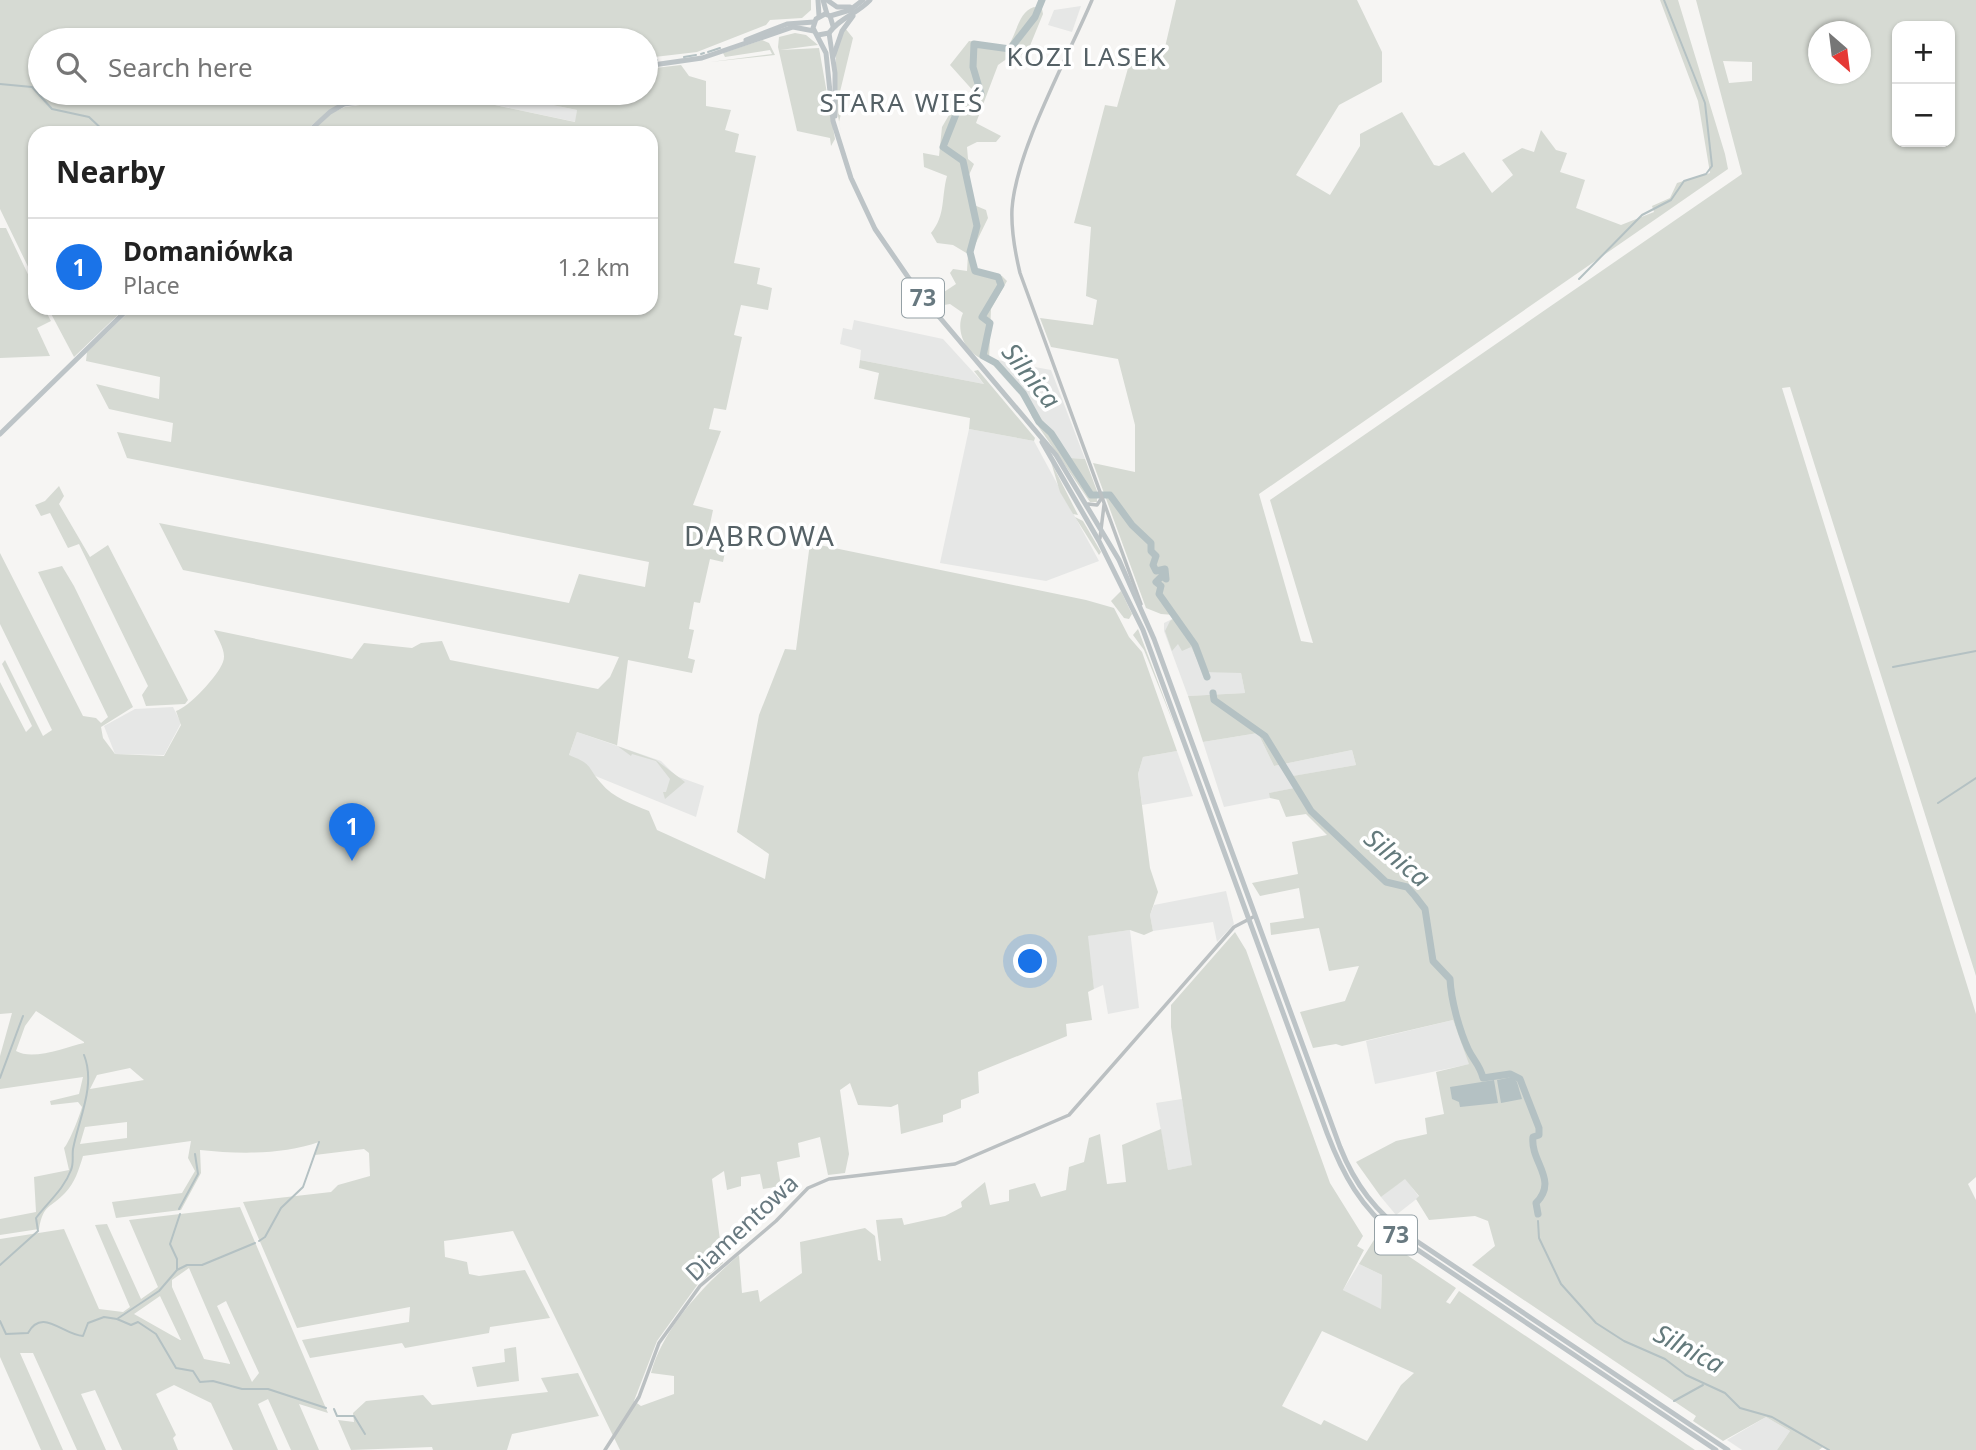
<!DOCTYPE html>
<meta charset="utf-8">
<style>
body{margin:0;font-family:"Noto Sans",sans-serif;background:#f6f6f6;color:#222}
.controls{position:absolute;right:21px;top:21px;display:grid;overflow:hidden;border-radius:14px;box-shadow:0 2px 5px #0004}
.controls button{width:63px;height:63px;display:grid;place-items:center;padding:0;border:0;border-bottom:2px solid #e0e0e0;background:#fff;color:#222;font:35px sans-serif}
.compass{position:absolute;left:1808px;top:21px;width:63px;height:63px;border-radius:50%;background:#fff;box-shadow:0 2px 5px #0004;rotate:152deg}
.you{position:absolute;left:1031px;top:962px;width:24px;height:24px;margin:-18px;border:5px solid #fff;border-radius:50%;background:#1a73e8;box-shadow:0 0 0 10px #1a73e833}
.badge{display:grid;place-items:center;width:46px;height:46px;border-radius:50%;background:#1a73e8;color:#fff;font-size:23px;font-weight:700}
.pin{position:absolute;translate:-50% -58px;filter:drop-shadow(0 2px 4px #0008)}
.pin::after{content:'';position:absolute;top:37px;width:24px;height:21px;background:inherit;clip-path:polygon(0 0,100% 0,50% 100%)}
.list{margin:0;padding:0;list-style:none}
h2{display:flex;justify-content:space-between;align-items:center;height:91px;margin:0;padding:0 28px;font-size:30px}
h2 small{font-size:23px;font-weight:400;color:#767676}
.list li{display:grid;grid-template-columns:46px 1fr auto;gap:21px;align-items:center;box-sizing:border-box;height:98px;padding:0 28px;border-top:2px solid #e0e0e0}
.list b{display:block;font-size:26px;white-space:nowrap}
.list p{margin:0;font-size:23px;white-space:nowrap;color:#767676}
.list em{font-size:23px;font-style:normal;color:#767676}
.icon{flex:none;width:38px;height:38px;fill:none;stroke:currentColor;stroke-width:2;stroke-linecap:round;stroke-linejoin:round}
.map{position:relative;flex:none;width:1976px;height:1450px;overflow:hidden}
.search{position:absolute;background:#fff;box-shadow:0 2px 5px #0004;left:28px;top:28px;width:630px;height:77px;display:flex;align-items:center;gap:18px;box-sizing:border-box;padding:0 24px;border-radius:38px;color:#767676;font-size:26px}
.panel{position:absolute;background:#fff;box-shadow:0 2px 5px #0004;left:28px;top:126px;width:630px;height:189px;border-radius:21px}
.map>svg:first-child{display:block}
.built{fill:#e6e7e6}
.green{fill:#d6dad3;fill-rule:evenodd}
.water{fill:#b4c1c3}
.lines{fill:none;stroke-linecap:round;stroke-linejoin:round}
.stream{stroke:#b4c1c3;stroke-width:2}
.river{stroke:#b4c1c3;stroke-width:7}
.minor{stroke:#bbc0c2;stroke-width:3.5}
.major{stroke:#bdc4c7;stroke-width:5}
.labels{text-anchor:middle;stroke-width:7;stroke-linejoin:round;paint-order:stroke}
.shield{fill:#fff;stroke:#95a1a6;stroke-width:2}
.shield-label{font-size:23px;font-weight:bold;fill:#687980}
.street-label{font-size:24px;fill:#687980;stroke:#fff}
.neighbourhood-label{font-size:26px;letter-spacing:2px;fill:#556166;stroke:#fff}
.water-label{font-size:26px;font-style:italic;fill:#647a7c;stroke:#fff}
.quarter-label{font-size:28px;letter-spacing:2px;fill:#556166;stroke:#fff}
</style>
<div class="map">
<svg width="1976" height="1450" viewBox="0 0 1976 1450">
<rect width="100%" height="100%" fill="#f6f5f3"/>
<g class="built">
<polygon points="1081,6 1072,32 1048,25 1054,10"/>
<polygon points="473,93 493,93 577,110 576,122 467,99"/>
<polygon points="854,320 943,339 984,384 860,360 861,350 840,344 843,328 852,330"/>
<polygon points="992,359 1051,370 1085,459 1070,458 1052,431 989,361"/>
<polygon points="969,429 1034,441 1099,561 1046,581 940,563"/>
<polygon points="1174,618 1198,657 1241,673 1245,693 1188,696 1164,631 1164,623"/>
<polygon points="173,707 181,723 164,755 115,754 104,726 135,709"/>
<polygon points="577,732 661,761 676,776 704,786 696,817 566,764"/>
<polygon points="1258,733 1274,766 1352,750 1356,765 1288,777 1294,788 1270,793 1270,798 1224,807 1203,742"/>
<polygon points="1177,751 1193,796 1142,805 1138,774 1143,757"/>
<polygon points="1226,891 1234,924 1217,942 1213,922 1153,931 1150,915 1154,905"/>
<polygon points="1130,930 1139,1008 1108,1014 1103,985 1094,989 1087,936"/>
<polygon points="1453,1020 1470,1064 1375,1084 1366,1041"/>
<polygon points="1182,1099 1193,1165 1168,1170 1156,1103"/>
<polygon points="1405,1178 1419,1197 1396,1215 1381,1197"/>
<polygon points="1359,1264 1382,1275 1381,1310 1343,1290"/>
<polygon points="1766,1417 1790,1431 1777,1450 1742,1450 1727,1440"/>
</g>
<g class="green">
<path d="M 0,0 L 811,0 L 811,10 L 802,18 L 770,20 L 766,25 L 697,52 L 646,58 L 646,40 L 40,40 L 40,93 L 410,93 C 360,100 342,97 303,133 L 35,133 L 35,281 L 0,209 Z"/>
<path d="M 1176,0 L 1357,0 L 1382,52 L 1382,82 L 1339,105 L 1296,175 L 1330,195 L 1360,146 L 1360,134 L 1402,112 L 1434,165 L 1439,166 L 1464,152 L 1492,193 L 1513,175 L 1502,160 L 1522,148 L 1534,152 L 1541,130 L 1556,150 L 1567,153 L 1560,172 L 1585,180 L 1576,208 L 1621,225 L 1654,212 L 1652,206 L 1670,198 L 1677,183 L 1710,173 L 1698,101 L 1660,0 L 1678,0 L 1725,154 L 1728,169 L 1259,494 L 1301,641 L 1313,643 L 1270,500 L 1742,174 L 1696,0 L 1976,0 L 1976,976 L 1790,387 L 1782,388 L 1976,1014 L 1976,1177 L 1968,1184 L 1976,1200 L 1976,1450 L 1828,1450 L 1823,1447 L 1819,1450 L 1777,1450 L 1790,1431 L 1766,1417 L 1723,1441 L 1693,1421 L 1696,1416 L 1472,1265 L 1495,1246 L 1488,1221 L 1475,1216 L 1429,1220 L 1416,1199 L 1419,1196 L 1405,1179 L 1381,1197 L 1356,1162 L 1396,1141 L 1427,1134 L 1425,1118 L 1444,1114 L 1436,1072 L 1469,1064 L 1453,1020 L 1342,1046 L 1336,1044 L 1313,1048 L 1300,1012 L 1345,1001 L 1359,966 L 1329,971 L 1319,928 L 1271,935 L 1270,923 L 1304,918 L 1299,888 L 1260,896 L 1252,883 L 1298,874 L 1292,842 L 1327,835 L 1306,814 L 1286,817 L 1279,800 L 1270,798 L 1269,793 L 1294,788 L 1287,777 L 1356,765 L 1352,750 L 1274,766 L 1258,733 L 1203,742 L 1188,696 L 1245,693 L 1241,673 L 1203,672 L 1187,638 L 1191,647 L 1182,651 L 1178,644 L 1172,651 L 1165,631 L 1170,621 L 1173,619 L 1177,623 L 1174,615 L 1161,614 L 1146,608 L 1093,463 L 1135,472 L 1135,425 L 1118,359 L 1051,347 L 1040,318 L 1093,325 L 1097,300 L 1086,296 L 1091,227 L 1074,223 L 1105,105 L 1117,107 L 1132,54 L 1162,60 ZM 1897,26 L 1950,26 L 1950,142 L 1897,142 ZM 1818,32 L 1860,32 L 1860,74 L 1818,74 ZM 1723,61 L 1752,62 L 1752,81 L 1729,83 Z"/>
<path d="M 1034,7 L 1042,9 L 1043,14 L 1027,53 L 1008,58 L 998,65 L 976,123 L 1001,136 L 996,142 L 977,142 L 967,147 L 968,159 L 974,164 L 969,175 L 974,205 L 986,210 L 988,218 L 971,253 L 977,272 L 1002,276 L 1007,281 L 991,309 L 989,361 C 968,357 954,333 963,313 L 950,304 L 938,306 L 932,300 L 956,284 L 950,273 L 953,269 L 967,271 L 968,254 L 953,245 L 937,243 L 931,233 C 946,215 941,198 947,176 L 924,167 L 923,153 L 939,156 L 942,127 L 960,96 L 976,94 L 950,65 L 969,41 L 1008,46 C 1017,34 1018,12 1034,7 Z"/>
<polygon points="845,28 853,38 838,100 838,104 843,106 839,122 842,138 836,105 836,51"/>
<polygon points="795,33 806,35 818,45 780,50 819,48 835,139 831,146 830,138 797,131 778,47 779,37"/>
<polygon points="762,40 769,43 775,55 710,62 772,54 770,50 725,57 723,53"/>
<path d="M 681,65 L 689,76 L 706,81 L 706,106 L 731,110 L 725,130 L 739,134 L 735,152 L 756,156 L 734,263 L 760,268 L 757,284 L 772,288 L 768,310 L 741,305 L 734,335 L 742,337 L 726,410 L 714,408 L 709,429 L 721,431 L 693,505 L 713,510 L 705,548 L 725,552 L 723,562 L 710,559 L 700,603 L 694,602 L 689,629 L 694,630 L 688,658 L 695,660 L 692,673 L 628,660 L 617,746 L 656,760 L 685,782 L 665,799 L 663,792 L 666,792 L 670,779 L 656,761 L 632,754 L 631,756 L 616,745 L 577,732 L 569,755 C 594,765 586,766 601,783 C 613,798 632,804 649,811 L 657,830 L 765,879 L 769,854 L 737,832 L 759,715 L 785,649 L 796,650 L 810,543 L 1086,600 L 1114,608 L 1129,637 L 1142,652 L 1177,751 L 1143,757 L 1138,774 L 1150,868 L 1158,892 L 1150,915 L 1153,931 L 1144,935 L 1130,930 L 1088,936 L 1094,989 L 1088,992 L 1092,1020 L 1066,1024 L 1067,1036 L 978,1072 L 979,1093 L 961,1100 L 961,1108 L 943,1115 L 943,1122 L 901,1134 L 898,1104 L 891,1107 L 858,1105 L 850,1083 L 840,1090 L 849,1154 L 845,1173 L 828,1175 L 820,1137 L 798,1143 L 800,1157 L 777,1162 L 781,1186 L 763,1189 L 760,1174 L 741,1177 L 741,1186 L 727,1190 L 724,1171 L 712,1179 L 723,1263 L 698,1284 L 657,1341 L 634,1401 L 641,1406 L 674,1394 L 674,1376 L 651,1373 C 663,1328 704,1285 739,1255 L 742,1293 L 758,1290 L 760,1302 L 802,1273 L 800,1242 L 865,1228 L 875,1236 L 878,1260 L 881,1261 L 876,1220 L 902,1218 L 904,1225 L 945,1216 L 962,1207 L 961,1202 L 985,1182 L 990,1205 L 1009,1201 L 1009,1190 L 1035,1183 L 1041,1197 L 1066,1190 L 1069,1167 L 1084,1162 L 1089,1138 L 1100,1134 L 1107,1184 L 1126,1182 L 1122,1145 L 1161,1129 L 1168,1170 L 1192,1165 L 1171,1027 L 1171,1005 L 1235,932 L 1246,950 L 1330,1183 L 1363,1236 L 1357,1246 L 1364,1250 L 1343,1290 L 1381,1309 L 1382,1275 L 1359,1264 L 1377,1235 L 1456,1288 L 1446,1302 L 1450,1304 L 1459,1291 L 1695,1450 L 620,1450 L 513,1231 L 444,1241 L 445,1257 L 467,1262 L 469,1274 L 479,1276 L 525,1270 L 550,1318 L 490,1327 L 489,1333 L 405,1348 L 402,1343 L 310,1358 L 302,1340 L 409,1322 L 410,1307 L 297,1328 L 243,1202 L 331,1192 L 338,1185 L 370,1176 L 369,1153 L 364,1149 L 315,1155 L 319,1142 C 282,1155 238,1154 200,1150 L 201,1173 L 181,1210 L 116,1218 L 112,1202 L 182,1193 L 195,1171 L 188,1158 L 191,1141 L 83,1156 C 79,1169 75,1183 65,1193 C 51,1208 43,1204 39,1229 L 0,1235 L 0,1219 L 36,1212 L 34,1177 L 69,1170 L 64,1148 C 69,1143 80,1115 82,1107 L 78,1102 L 51,1105 L 50,1101 L 79,1094 L 83,1077 L 0,1089 L 0,1056 L 12,1013 L 0,1014 L 0,682 L 26,732 L 32,726 L 2,664 L 5,660 L 43,736 L 52,730 L 0,624 L 0,553 L 83,716 L 96,718 L 101,723 L 108,717 L 38,572 L 62,566 L 74,586 L 133,707 L 101,727 L 103,738 L 115,754 L 164,756 L 181,725 L 176,711 C 189,707 218,676 223,662 C 227,652 218,639 214,630 L 352,659 L 364,643 L 412,648 L 421,643 L 442,641 L 450,660 L 598,689 L 610,677 L 619,657 L 183,570 L 159,523 L 569,603 L 579,574 L 645,587 L 649,562 L 127,458 L 117,432 L 171,442 L 173,423 L 109,409 L 96,384 L 159,399 L 160,377 L 86,361 L 87,352 L 133,308 L 651,308 L 651,133 L 310,133 L 331,113 L 345,107 L 447,93 L 463,93 L 467,99 L 575,122 L 577,110 L 493,93 L 646,93 L 646,69 ZM 36,1011 L 84,1042 L 84,1043 C 66,1047 33,1061 16,1051 L 25,1026 ZM 130,1068 L 144,1080 L 90,1089 L 97,1075 ZM 127,1122 L 127,1138 L 80,1144 L 85,1127 ZM 1322,1331 L 1414,1373 L 1401,1385 L 1367,1441 L 1324,1420 L 1321,1425 L 1282,1406 Z"/>
<polygon points="0,228 6,228 35,289 35,308 44,308 51,321 37,328 50,356 0,358"/>
<polygon points="48,308 125,308 74,357"/>
<polygon points="860,360 984,384 974,371 978,370 1035,438 1034,441 969,429 970,418 874,399 879,373 859,368"/>
<polygon points="1023,394 1070,458 1085,459 1097,491 1097,502 1090,502 1032,417"/>
<polygon points="1051,462 1078,515 1073,514 1060,492"/>
<polygon points="59,486 64,496 59,504 90,557 108,545 188,700 185,704 146,706 142,695 148,686 79,544 68,548 50,513 41,516 35,505 45,501"/>
<polygon points="1075,517 1083,521 1101,552 1099,555"/>
<polygon points="1121,591 1132,614 1129,619 1124,618 1111,601"/>
<polygon points="1138,629 1177,732 1144,650 1133,635"/>
<path d="M 240,1207 L 328,1413 L 299,1404 L 319,1450 L 291,1450 L 268,1399 L 258,1404 L 278,1450 L 233,1450 L 211,1403 L 174,1385 L 156,1394 L 176,1435 L 173,1438 L 178,1450 L 122,1450 L 95,1390 L 81,1394 L 106,1450 L 77,1450 L 33,1353 L 20,1353 L 63,1450 L 41,1450 L 0,1357 L 0,1239 L 64,1229 L 99,1309 L 123,1312 L 130,1307 L 95,1225 L 107,1224 L 141,1299 L 158,1287 L 129,1220 ZM 189,1268 L 230,1363 L 230,1364 L 204,1359 L 172,1287 L 172,1280 ZM 160,1296 L 181,1340 L 180,1340 L 134,1314 ZM 226,1301 L 259,1373 L 252,1382 L 217,1306 Z"/>
<polygon points="516,1347 519,1381 477,1387 472,1367 505,1362 504,1349"/>
<polygon points="578,1373 599,1416 512,1434 507,1450 433,1450 432,1447 351,1450 338,1420 354,1422 353,1413 366,1401 423,1395 432,1405 548,1392 541,1378"/>
</g>
<g class="water">
<polygon points="1512,1077 1517,1082 1522,1099 1501,1103 1497,1080"/>
<polygon points="1494,1080 1498,1103 1460,1107 1459,1102 1452,1099 1450,1087"/>
</g>
<g class="lines">
<g class="stream">
<polyline points="708,52 720,48"/>
<polyline points="701,54 704,53"/>
<polyline points="684,57 696,55"/>
<polyline points="654,60 657,60"/>
<polyline points="646,61 650,61"/>
<polyline points="0,84 32,87 52,109 89,117 106,133"/>
<polyline points="1579,279 1642,215 1671,200 1684,181 1706,174 1712,166 1705,103 1664,0"/>
<polyline points="1893,667 1976,651"/>
<polyline points="1938,803 1976,778"/>
<polyline points="0,1078 23,1016"/>
<polyline points="179,1209 198,1174 195,1154"/>
<polyline points="1538,1221 1539,1238 1561,1284 1596,1323 1624,1341 1665,1359 1686,1375 1725,1393 1740,1408 1772,1417 1829,1450"/>
<polyline points="259,1241 265,1237 281,1208 303,1187 319,1142"/>
<path d="M 0,1265 L 38,1231 L 36,1218 C 48,1202 64,1189 71,1170 C 74,1163 72,1156 73,1149 C 79,1118 96,1085 84,1055"/>
<polyline points="177,1269 177,1259 170,1244 180,1214"/>
<polyline points="117,1319 131,1325 138,1322 156,1334 176,1368 193,1371 200,1382 213,1381 242,1389 268,1389 326,1408"/>
<path d="M 0,1321 L 6,1334 L 28,1333 C 42,1307 63,1335 83,1336 L 88,1323 L 104,1317 L 117,1319 L 159,1291 L 177,1270 L 187,1265 L 202,1265 L 255,1243"/>
<polyline points="1674,1401 1703,1385"/>
<polyline points="334,1409 337,1416 354,1416 365,1434"/>
</g>
<g class="river">
<polyline points="1042,0 1035,17 1010,49 974,44 973,67 981,94 960,104 943,147 963,161 977,226 970,252 975,271 998,277 1001,285 982,317 990,323 983,356 996,363 1023,393 1039,422 1051,433 1091,495 1110,495 1132,525 1151,543 1151,551 1156,556 1153,565 1156,571 1165,569 1166,579 1162,576 1156,582 1161,586 1159,594 1195,645 1207,677"/>
<path d="M 1213,693 L 1214,700 L 1265,736 L 1311,811 L 1386,882 L 1407,887 L 1415,896 L 1425,909 L 1433,961 L 1450,979 C 1451,1000 1459,1029 1468,1049 C 1473,1060 1480,1065 1483,1078 L 1510,1074 L 1520,1079 L 1539,1128 L 1539,1135 L 1533,1137 C 1530,1162 1559,1180 1536,1203 L 1538,1214"/>
</g>
<g class="minor">
<path d="M 1092,0 C 1068,57 1016,150 1012,209 C 1011,231 1015,252 1020,273 L 1141,604"/>
<polyline points="1088,504 1097,505 1101,499"/>
<polyline points="1100,538 1104,505"/>
<polyline points="605,1450 639,1397 659,1343 700,1286 776,1221 808,1188 829,1179 955,1164 1069,1115 1234,927 1255,916"/>
</g>
<g class="major">
<polyline points="818,0 819,16"/>
<polyline points="823,0 827,14"/>
<polyline points="827,0 837,7 850,7"/>
<polyline points="830,16 850,10 863,0"/>
<path d="M 833,26 L 830,16 L 825,14 L 816,19 L 813,28 L 826,53 L 833,121 L 851,178 L 875,229 L 919,293 L 1056,455 L 1119,560 L 1154,639 L 1340,1147 C 1355,1185 1376,1212 1409,1236 L 1728,1450"/>
<polyline points="829,33 835,73 835,116"/>
<path d="M 818,35 L 829,33 C 839,18 857,14 870,0"/>
<polyline points="746,40 787,24 814,22"/>
<polyline points="833,57 842,31 853,16"/>
<polyline points="646,66 702,58 793,27 814,31"/>
<polyline points="307,133 330,112 344,104 427,93"/>
<polyline points="0,434 129,308"/>
<path d="M 1042,442 L 1099,541 L 1143,630 L 1327,1133 C 1343,1175 1361,1208 1397,1236 L 1716,1450"/>
</g>
</g>
<g class="labels">
<g class="shield">
<rect x="902" y="278.5" width="42" height="39" rx="5"/>
<rect x="1375" y="1215.5" width="42" height="39" rx="5"/>
</g>
<g class="shield-label">
<text x="923" y="306">73</text>
<text x="1396" y="1243">73</text>
</g>
<g class="street-label">
<text transform="translate(742 1228) rotate(-43)" y="8">Diamentowa</text>
</g>
<g class="neighbourhood-label">
<text x="1087" y="66">KOZI LASEK</text>
<text x="902" y="112">STARA WIEŚ</text>
</g>
<g class="water-label">
<text transform="translate(1031 376) rotate(51)" y="9">Silnica</text>
<text transform="translate(1397 858) rotate(39)" y="9">Silnica</text>
<text transform="translate(1689 1349) rotate(28)" y="9">Silnica</text>
</g>
<g class="quarter-label">
<text x="760" y="546">DĄBROWA</text>
</g>
</g>
</svg>
<div class="controls">
<button>+</button>
<button>−</button>
</div>
<svg class="compass" viewBox="-18 -18 36 36"><path d="M0-13l5 13h-10z" fill="#e53935"/><path d="M0 13l5-13h-10z" fill="#767676"/></svg>
<div class="you"></div>
<div class="pin badge" style="left:352px;top:861px">1</div>
<div class="search"><svg class="icon" aria-label="search" viewBox="0 0 24 24"><circle cx="10" cy="10" r="6"/><path d="M15 15l6 6"/></svg>Search here</div>
<section class="panel">
<h2>Nearby<small></small></h2>
<ul class="list">
<li><span class="badge">1</span><div><b>Domaniówka</b><p>Place</p></div><em>1.2 km</em></li>
</ul>
</section>
</div>
